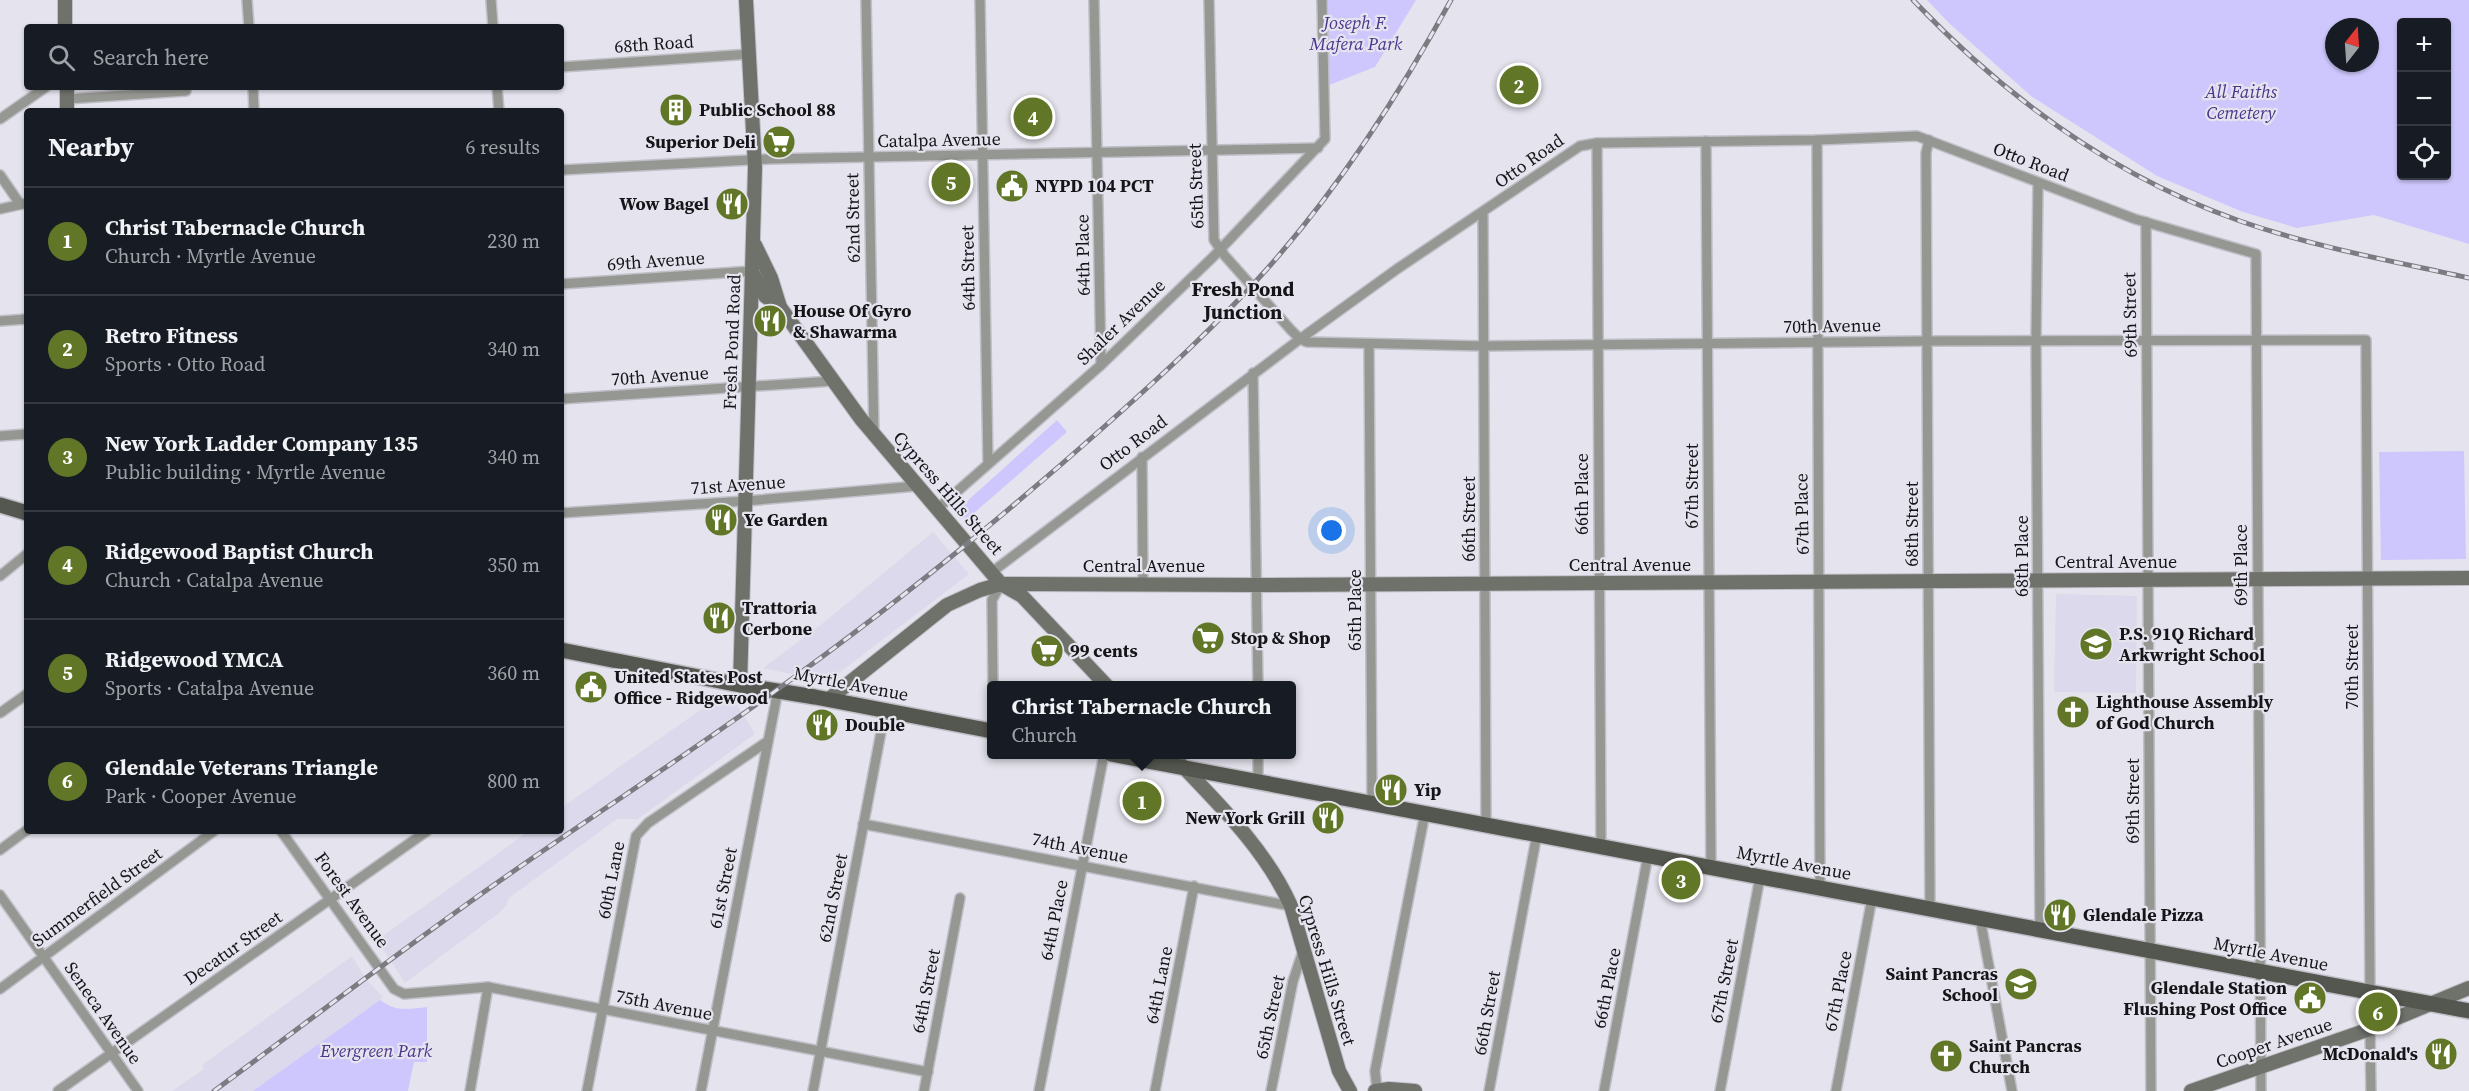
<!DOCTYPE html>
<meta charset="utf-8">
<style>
body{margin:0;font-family:"Source Serif 4",serif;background:#242831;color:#f1f3f6}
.controls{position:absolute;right:18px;top:18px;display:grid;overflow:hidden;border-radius:6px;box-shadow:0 2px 4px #0004}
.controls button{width:54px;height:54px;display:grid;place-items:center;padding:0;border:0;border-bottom:2px solid #363941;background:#171b24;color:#f1f3f6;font:30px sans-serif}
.compass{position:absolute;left:2325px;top:18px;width:54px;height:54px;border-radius:50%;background:#171b24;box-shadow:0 2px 4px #0004;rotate:17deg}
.you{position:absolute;left:1332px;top:531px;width:21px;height:21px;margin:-15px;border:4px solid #fff;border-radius:50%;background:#1a73e8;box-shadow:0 0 0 9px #1a73e833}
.badge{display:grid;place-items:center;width:39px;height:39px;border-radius:50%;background:#617727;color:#fff;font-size:20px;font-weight:700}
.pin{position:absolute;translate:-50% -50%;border:3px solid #fff;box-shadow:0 2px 6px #0006}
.popup{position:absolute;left:987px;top:681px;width:309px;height:78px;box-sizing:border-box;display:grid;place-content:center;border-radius:6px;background:#171b24;filter:drop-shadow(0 2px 4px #0005);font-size:20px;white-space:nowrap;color:#9ea1a6}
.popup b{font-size:22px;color:#f1f3f6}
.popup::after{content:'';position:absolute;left:50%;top:100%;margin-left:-12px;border:12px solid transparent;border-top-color:#171b24}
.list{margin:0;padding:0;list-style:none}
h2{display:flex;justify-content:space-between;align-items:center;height:78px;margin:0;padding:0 24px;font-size:26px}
h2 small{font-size:20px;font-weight:400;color:#9ea1a6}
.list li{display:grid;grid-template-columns:39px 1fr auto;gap:18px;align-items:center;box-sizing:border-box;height:108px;padding:0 24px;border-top:2px solid #363941}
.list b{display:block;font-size:22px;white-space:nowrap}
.list p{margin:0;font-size:20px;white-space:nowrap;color:#9ea1a6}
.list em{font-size:20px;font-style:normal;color:#9ea1a6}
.icon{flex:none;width:33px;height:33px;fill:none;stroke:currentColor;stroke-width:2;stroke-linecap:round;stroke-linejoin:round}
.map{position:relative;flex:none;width:2469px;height:1091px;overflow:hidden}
.search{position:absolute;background:#171b24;box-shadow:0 2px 4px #0004;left:24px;top:24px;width:540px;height:66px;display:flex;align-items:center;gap:15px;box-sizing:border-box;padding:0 21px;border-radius:6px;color:#9ea1a6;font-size:22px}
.panel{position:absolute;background:#171b24;box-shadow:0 2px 4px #0004;left:24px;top:108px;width:540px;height:726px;border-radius:6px}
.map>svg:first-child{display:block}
.built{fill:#dbd9eb}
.green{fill:#cec7fd;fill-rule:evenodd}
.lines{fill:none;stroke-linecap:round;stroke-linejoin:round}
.street-casing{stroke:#c0bfc7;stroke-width:12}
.secondary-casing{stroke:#c0bfc7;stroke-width:16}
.primary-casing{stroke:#c0bfc7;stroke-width:18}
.street{stroke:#959792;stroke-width:9}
.secondary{stroke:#6f716b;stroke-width:14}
.primary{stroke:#54574f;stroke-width:15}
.rail-casing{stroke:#7c7b82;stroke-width:5}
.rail{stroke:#e5e4ee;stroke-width:3;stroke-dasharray:9;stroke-linecap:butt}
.labels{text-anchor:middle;stroke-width:4.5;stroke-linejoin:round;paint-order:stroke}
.park-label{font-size:18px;font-style:italic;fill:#4b368d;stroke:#e5e4ee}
.street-label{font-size:18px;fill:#151418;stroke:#e5e4ee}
.poi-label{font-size:18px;font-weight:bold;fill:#151418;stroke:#e5e4ee;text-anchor:start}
.neighbourhood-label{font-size:20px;font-weight:bold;fill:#151418;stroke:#e5e4ee}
</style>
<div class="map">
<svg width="2469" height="1091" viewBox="0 0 2469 1091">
<rect width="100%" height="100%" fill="#e5e4ee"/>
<g class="built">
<polygon points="933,532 969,574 827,682 763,668 827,620"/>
<polygon points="2056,594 2137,596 2136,693 2054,692"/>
<polygon points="720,696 735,701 755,734 638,819 617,819 509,898 506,906 498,914 405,983 377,940 529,831 561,831 561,808"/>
<polygon points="352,956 366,979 383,997 380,1000 253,1091 172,1091 204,1069 202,1065"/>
</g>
<g class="green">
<polygon points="1322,0 1416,0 1375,67 1324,87"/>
<path d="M 1927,0 L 2469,0 L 2469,244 L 2374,215 L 2297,228 L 2243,212 L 2157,176 L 2031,96 L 1950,24 ZM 2402,22 L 2446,22 L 2446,176 L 2402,176 ZM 2334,27 L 2370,27 L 2370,63 L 2334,63 Z"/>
<polygon points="1057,420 1067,432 966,520 952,505 958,499 964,504"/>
<polygon points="2464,451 2466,559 2381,560 2379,452"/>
<path d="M 380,1000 C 395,1012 409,1009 427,1007 L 427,1062 L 414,1062 L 408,1091 L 253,1091 Z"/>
</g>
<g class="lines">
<defs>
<g id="street">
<polyline points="247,0 249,27"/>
<polyline points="491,0 493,27"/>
<polyline points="866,0 874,435"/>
<polyline points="980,0 988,464"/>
<polyline points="1094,0 1101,365"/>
<polyline points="1209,0 1214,240 1225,256 1291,330 1300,339 1307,342 1484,346 1927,341 2366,340 2370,992"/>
<polyline points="561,67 750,54"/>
<polyline points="253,87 254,111"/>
<polyline points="497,87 499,111"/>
<polyline points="67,99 186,91"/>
<polyline points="0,119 46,87"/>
<polyline points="1817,140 1820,888"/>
<polyline points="1929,140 1926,153 1930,909"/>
<polyline points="1706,141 1711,866"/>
<polyline points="1597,143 1601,846"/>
<polyline points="561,170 769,159 1318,148"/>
<polyline points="0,175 20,204"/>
<polyline points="2038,183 2036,341 2040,929"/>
<polyline points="0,209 27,203"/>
<polyline points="1483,213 1486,824"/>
<polyline points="2146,222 2151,1091"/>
<polyline points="561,284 752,271"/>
<polyline points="0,321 27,319"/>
<polyline points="1369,344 1372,803"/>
<polyline points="1253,373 1258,686"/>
<polyline points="561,399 833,381"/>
<polyline points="0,436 27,434"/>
<polyline points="1142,457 1143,584"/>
<polyline points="936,510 1101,365 1213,257 1325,139 1322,0"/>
<polyline points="561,513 746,501 917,486"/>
<polyline points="992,572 1300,339 1397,269 1580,146 1597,143 1817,140 1917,136 2135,219 2256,254 2261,1091"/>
<polyline points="0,576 27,554"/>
<polyline points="993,686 992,600 1001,584"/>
<polyline points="0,713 27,694"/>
<polyline points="1258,754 1258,781"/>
<polyline points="863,824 1291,906"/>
<polyline points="281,831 394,989 404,994 488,987 928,1072"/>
<polyline points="0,850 27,830"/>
<polyline points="0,895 138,1091"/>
<polyline points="1980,918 2012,1091"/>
<polyline points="0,989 214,831"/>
<polyline points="2370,1029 2371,1091"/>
<polyline points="1377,1089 1375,1071 1425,813"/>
<polyline points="58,1091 427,831"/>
<polyline points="470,1091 488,987"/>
<polyline points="587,1091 636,836 648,823 768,741"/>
<polyline points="701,1091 778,690"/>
<polyline points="813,1091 885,711"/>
<polyline points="924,1091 960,898"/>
<polyline points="1039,1091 1104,754"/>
<polyline points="1155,1091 1194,886"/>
<polyline points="1271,1091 1293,981 1303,951"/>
<polyline points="1489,1091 1537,834"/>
<polyline points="1604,1091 1648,855"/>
<polyline points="1720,1091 1760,877"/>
<polyline points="1836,1091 1872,898"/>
</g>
<g id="secondary">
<polyline points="65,0 65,27"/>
<polyline points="67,87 67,111"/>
<polyline points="755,245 771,278 780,307 861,419 1001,584 1022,596 1107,686"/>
<polyline points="754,275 765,296 780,307"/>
<polyline points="740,685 755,168 746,0"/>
<polyline points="829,699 947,605 980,590 1001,584 1257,585 2469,578"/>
<path d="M 1171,754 C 1215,801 1264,846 1291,906 L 1339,1071 L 1350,1091"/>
<polyline points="1375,1091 1389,1089 1415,1091"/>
<polyline points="2191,1091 2370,1029 2469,988"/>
</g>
<g id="primary">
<polyline points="0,505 27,513"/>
<polyline points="561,650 740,685 815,697 992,731"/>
<polyline points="1111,754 2469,1011"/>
</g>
</defs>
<use href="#street" class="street-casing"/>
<use href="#secondary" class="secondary-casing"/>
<use href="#primary" class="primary-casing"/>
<use href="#street" class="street"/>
<use href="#secondary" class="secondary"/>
<use href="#primary" class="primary"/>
<defs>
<g id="rail">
<path d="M 1913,0 C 2006,98 2112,176 2240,221 C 2314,247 2392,261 2469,278"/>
<path d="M 214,1091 C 313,1018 410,943 511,873 C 607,806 705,743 800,673 C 906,596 1007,513 1105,426 C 1161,376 1217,325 1267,269 C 1339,188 1399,95 1451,0"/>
</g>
</defs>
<use href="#rail" class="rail-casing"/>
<use href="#rail" class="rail"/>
</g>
<defs>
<symbol id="building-disc" viewBox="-11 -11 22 22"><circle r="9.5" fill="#617727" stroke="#e5e4ee"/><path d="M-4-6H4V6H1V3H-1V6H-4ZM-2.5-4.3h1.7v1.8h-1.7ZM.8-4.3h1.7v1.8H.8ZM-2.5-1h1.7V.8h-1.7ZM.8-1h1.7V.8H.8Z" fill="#fff"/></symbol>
<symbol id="supermarket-disc" viewBox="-11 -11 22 22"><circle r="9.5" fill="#617727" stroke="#e5e4ee"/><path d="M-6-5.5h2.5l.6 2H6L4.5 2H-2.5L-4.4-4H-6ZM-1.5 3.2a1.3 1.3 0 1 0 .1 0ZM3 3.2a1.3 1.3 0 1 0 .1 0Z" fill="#fff"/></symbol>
<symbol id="civic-disc" viewBox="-11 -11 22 22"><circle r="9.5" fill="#617727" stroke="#e5e4ee"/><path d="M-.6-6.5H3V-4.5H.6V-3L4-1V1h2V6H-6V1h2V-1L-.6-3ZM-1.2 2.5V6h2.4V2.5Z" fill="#fff"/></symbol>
<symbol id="restaurant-disc" viewBox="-11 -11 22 22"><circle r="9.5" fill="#617727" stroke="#e5e4ee"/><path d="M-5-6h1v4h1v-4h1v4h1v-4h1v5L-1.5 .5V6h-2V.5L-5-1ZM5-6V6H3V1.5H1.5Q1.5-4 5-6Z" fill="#fff"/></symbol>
<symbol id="school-disc" viewBox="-11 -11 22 22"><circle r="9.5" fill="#617727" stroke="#e5e4ee"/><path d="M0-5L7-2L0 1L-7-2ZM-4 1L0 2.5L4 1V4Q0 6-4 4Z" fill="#fff"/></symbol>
<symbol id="church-disc" viewBox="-11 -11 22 22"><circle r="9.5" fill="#617727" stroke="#e5e4ee"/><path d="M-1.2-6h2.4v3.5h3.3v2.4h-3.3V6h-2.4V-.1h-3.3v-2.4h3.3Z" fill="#fff"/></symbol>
</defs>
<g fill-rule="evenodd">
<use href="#building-disc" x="657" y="91" width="38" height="38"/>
<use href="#supermarket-disc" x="760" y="123" width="38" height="38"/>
<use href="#civic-disc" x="993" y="167" width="38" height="38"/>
<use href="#restaurant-disc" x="713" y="185" width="38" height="38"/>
<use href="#restaurant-disc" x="751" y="302" width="38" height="38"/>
<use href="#restaurant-disc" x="702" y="501" width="38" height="38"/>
<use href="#restaurant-disc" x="700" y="599" width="38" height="38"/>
<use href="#supermarket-disc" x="1189" y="619" width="38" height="38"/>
<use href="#school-disc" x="2077" y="625" width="38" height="38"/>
<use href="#supermarket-disc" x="1028" y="632" width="38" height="38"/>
<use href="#civic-disc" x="572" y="668" width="38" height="38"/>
<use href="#church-disc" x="2054" y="693" width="38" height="38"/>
<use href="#restaurant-disc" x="803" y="706" width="38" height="38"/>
<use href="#restaurant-disc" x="1372" y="771" width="38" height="38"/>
<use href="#restaurant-disc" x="1309" y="799" width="38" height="38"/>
<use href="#restaurant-disc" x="2041" y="896" width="38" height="38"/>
<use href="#school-disc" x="2002" y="965" width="38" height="38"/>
<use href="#civic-disc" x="2291" y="979" width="38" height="38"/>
<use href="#restaurant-disc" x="2422" y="1035" width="38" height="38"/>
<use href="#church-disc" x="1927" y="1037" width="38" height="38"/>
</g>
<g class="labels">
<g class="park-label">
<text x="1356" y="29">Joseph F.<tspan x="1356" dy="21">Mafera Park</tspan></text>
<text x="2241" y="98">All Faiths<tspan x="2241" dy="21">Cemetery</tspan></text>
<text x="376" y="1057">Evergreen Park</text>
</g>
<g class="street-label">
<text transform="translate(654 44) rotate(-4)" y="6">68th Road</text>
<text transform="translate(939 140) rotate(-1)" y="6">Catalpa Avenue</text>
<text transform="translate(1529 161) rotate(-35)" y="6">Otto Road</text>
<text transform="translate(2031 162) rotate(21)" y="6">Otto Road</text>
<text transform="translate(1196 186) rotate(-92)" y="6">65th Street</text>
<text transform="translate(853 218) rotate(-91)" y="6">62nd Street</text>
<text transform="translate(1083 255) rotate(-91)" y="6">64th Place</text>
<text transform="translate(656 261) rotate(-4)" y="6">69th Avenue</text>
<text transform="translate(968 268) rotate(-91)" y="6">64th Street</text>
<text transform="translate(2130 315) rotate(-91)" y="6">69th Street</text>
<text transform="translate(1121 322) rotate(-44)" y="6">Shaler Avenue</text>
<text transform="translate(1832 326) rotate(-1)" y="6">70th Avenue</text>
<text transform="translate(732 342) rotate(-88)" y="6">Fresh Pond Road</text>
<text transform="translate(660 376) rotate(-4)" y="6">70th Avenue</text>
<text transform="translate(1133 443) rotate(-37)" y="6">Otto Road</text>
<text transform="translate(738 485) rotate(-4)" y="6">71st Avenue</text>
<text transform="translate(1692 486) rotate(-90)" y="6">67th Street</text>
<text transform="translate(948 493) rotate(49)" y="6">Cypress Hills Street</text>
<text transform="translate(1582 494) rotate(-90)" y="6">66th Place</text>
<text transform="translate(1802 514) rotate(-91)" y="6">67th Place</text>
<text transform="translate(1469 519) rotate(-90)" y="6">66th Street</text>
<text transform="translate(1912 524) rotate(-90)" y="6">68th Street</text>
<text transform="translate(2022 556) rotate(-90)" y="6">68th Place</text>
<text x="2116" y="568">Central Avenue</text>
<text x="1630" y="571">Central Avenue</text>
<text transform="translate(2241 565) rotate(-90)" y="6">69th Place</text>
<text x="1144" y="572">Central Avenue</text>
<text transform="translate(1355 610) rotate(-90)" y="6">65th Place</text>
<text transform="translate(2352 667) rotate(-90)" y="6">70th Street</text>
<text transform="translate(851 684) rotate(11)" y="6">Myrtle Avenue</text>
<text transform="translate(2133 801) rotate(-90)" y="6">69th Street</text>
<text transform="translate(1080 848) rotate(11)" y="6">74th Avenue</text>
<text transform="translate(1794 863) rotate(11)" y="6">Myrtle Avenue</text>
<text transform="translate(611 880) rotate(-79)" y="6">60th Lane</text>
<text transform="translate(723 888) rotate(-79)" y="6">61st Street</text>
<text transform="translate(97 897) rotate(-36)" y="6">Summerfield Street</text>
<text transform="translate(833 898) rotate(-79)" y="6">62nd Street</text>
<text transform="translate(352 900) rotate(54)" y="6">Forest Avenue</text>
<text transform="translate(1054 920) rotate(-79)" y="6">64th Place</text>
<text transform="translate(233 948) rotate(-35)" y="6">Decatur Street</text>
<text transform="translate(2271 954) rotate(11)" y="6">Myrtle Avenue</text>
<text transform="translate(1327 970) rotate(73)" y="6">Cypress Hills Street</text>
<text transform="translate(1724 981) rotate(-79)" y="6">67th Street</text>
<text transform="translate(1159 985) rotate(-79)" y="6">64th Lane</text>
<text transform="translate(1607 988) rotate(-79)" y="6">66th Place</text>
<text transform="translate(926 991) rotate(-79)" y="6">64th Street</text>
<text transform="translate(1838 991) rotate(-79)" y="6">67th Place</text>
<text transform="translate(664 1005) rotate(11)" y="6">75th Avenue</text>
<text transform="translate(103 1013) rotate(55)" y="6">Seneca Avenue</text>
<text transform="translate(1487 1013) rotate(-80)" y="6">66th Street</text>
<text transform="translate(1270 1017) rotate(-78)" y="6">65th Street</text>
<text transform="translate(2274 1043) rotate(-19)" y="6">Cooper Avenue</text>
</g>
<g class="poi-label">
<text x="699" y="116">Public School 88</text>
<text x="756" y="148" text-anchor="end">Superior Deli</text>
<text x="1035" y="192">NYPD 104 PCT</text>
<text x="709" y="210" text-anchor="end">Wow Bagel</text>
<text x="793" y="317">House Of Gyro<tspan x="793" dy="21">&amp; Shawarma</tspan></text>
<text x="744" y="526">Ye Garden</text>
<text x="742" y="614">Trattoria<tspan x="742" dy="21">Cerbone</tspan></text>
<text x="2119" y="640">P.S. 91Q Richard<tspan x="2119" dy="21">Arkwright School</tspan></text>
<text x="1231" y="644">Stop &amp; Shop</text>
<text x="1070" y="657">99 cents</text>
<text x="614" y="683">United States Post<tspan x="614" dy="21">Office - Ridgewood</tspan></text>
<text x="2096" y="708">Lighthouse Assembly<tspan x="2096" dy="21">of God Church</tspan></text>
<text x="845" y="731">Double</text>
<text x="1414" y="796">Yip</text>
<text x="1305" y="824" text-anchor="end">New York Grill</text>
<text x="2083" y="921">Glendale Pizza</text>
<text x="1998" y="980" text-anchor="end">Saint Pancras<tspan x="1998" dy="21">School</tspan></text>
<text x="2287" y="994" text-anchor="end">Glendale Station<tspan x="2287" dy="21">Flushing Post Office</tspan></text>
<text x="1969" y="1052">Saint Pancras<tspan x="1969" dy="21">Church</tspan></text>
<text x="2418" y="1060" text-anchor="end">McDonald's</text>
</g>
<g class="neighbourhood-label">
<text x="1243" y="296">Fresh Pond<tspan x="1243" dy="23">Junction</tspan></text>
</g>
</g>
</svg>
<div class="controls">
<button>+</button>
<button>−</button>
<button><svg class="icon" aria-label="locate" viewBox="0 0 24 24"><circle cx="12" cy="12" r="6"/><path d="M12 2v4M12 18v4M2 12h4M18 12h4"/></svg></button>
</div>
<svg class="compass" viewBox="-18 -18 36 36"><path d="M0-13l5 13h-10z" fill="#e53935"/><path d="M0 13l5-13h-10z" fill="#9ea1a6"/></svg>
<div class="you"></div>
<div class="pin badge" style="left:1142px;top:801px">1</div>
<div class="popup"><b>Christ Tabernacle Church</b>Church</div>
<div class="pin badge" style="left:1519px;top:85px">2</div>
<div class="pin badge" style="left:1681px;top:880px">3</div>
<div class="pin badge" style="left:1033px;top:117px">4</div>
<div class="pin badge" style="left:951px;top:182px">5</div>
<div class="pin badge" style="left:2378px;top:1012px">6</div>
<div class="search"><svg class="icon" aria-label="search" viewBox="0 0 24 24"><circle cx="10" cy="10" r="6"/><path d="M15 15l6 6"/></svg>Search here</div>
<section class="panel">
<h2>Nearby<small>6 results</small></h2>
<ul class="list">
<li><span class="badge">1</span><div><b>Christ Tabernacle Church</b><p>Church · Myrtle Avenue</p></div><em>230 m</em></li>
<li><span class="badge">2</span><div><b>Retro Fitness</b><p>Sports · Otto Road</p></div><em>340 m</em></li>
<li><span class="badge">3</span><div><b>New York Ladder Company 135</b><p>Public building · Myrtle Avenue</p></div><em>340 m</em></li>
<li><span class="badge">4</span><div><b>Ridgewood Baptist Church</b><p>Church · Catalpa Avenue</p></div><em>350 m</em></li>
<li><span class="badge">5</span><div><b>Ridgewood YMCA</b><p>Sports · Catalpa Avenue</p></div><em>360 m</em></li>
<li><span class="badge">6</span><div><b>Glendale Veterans Triangle</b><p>Park · Cooper Avenue</p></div><em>800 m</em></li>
</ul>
</section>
</div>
